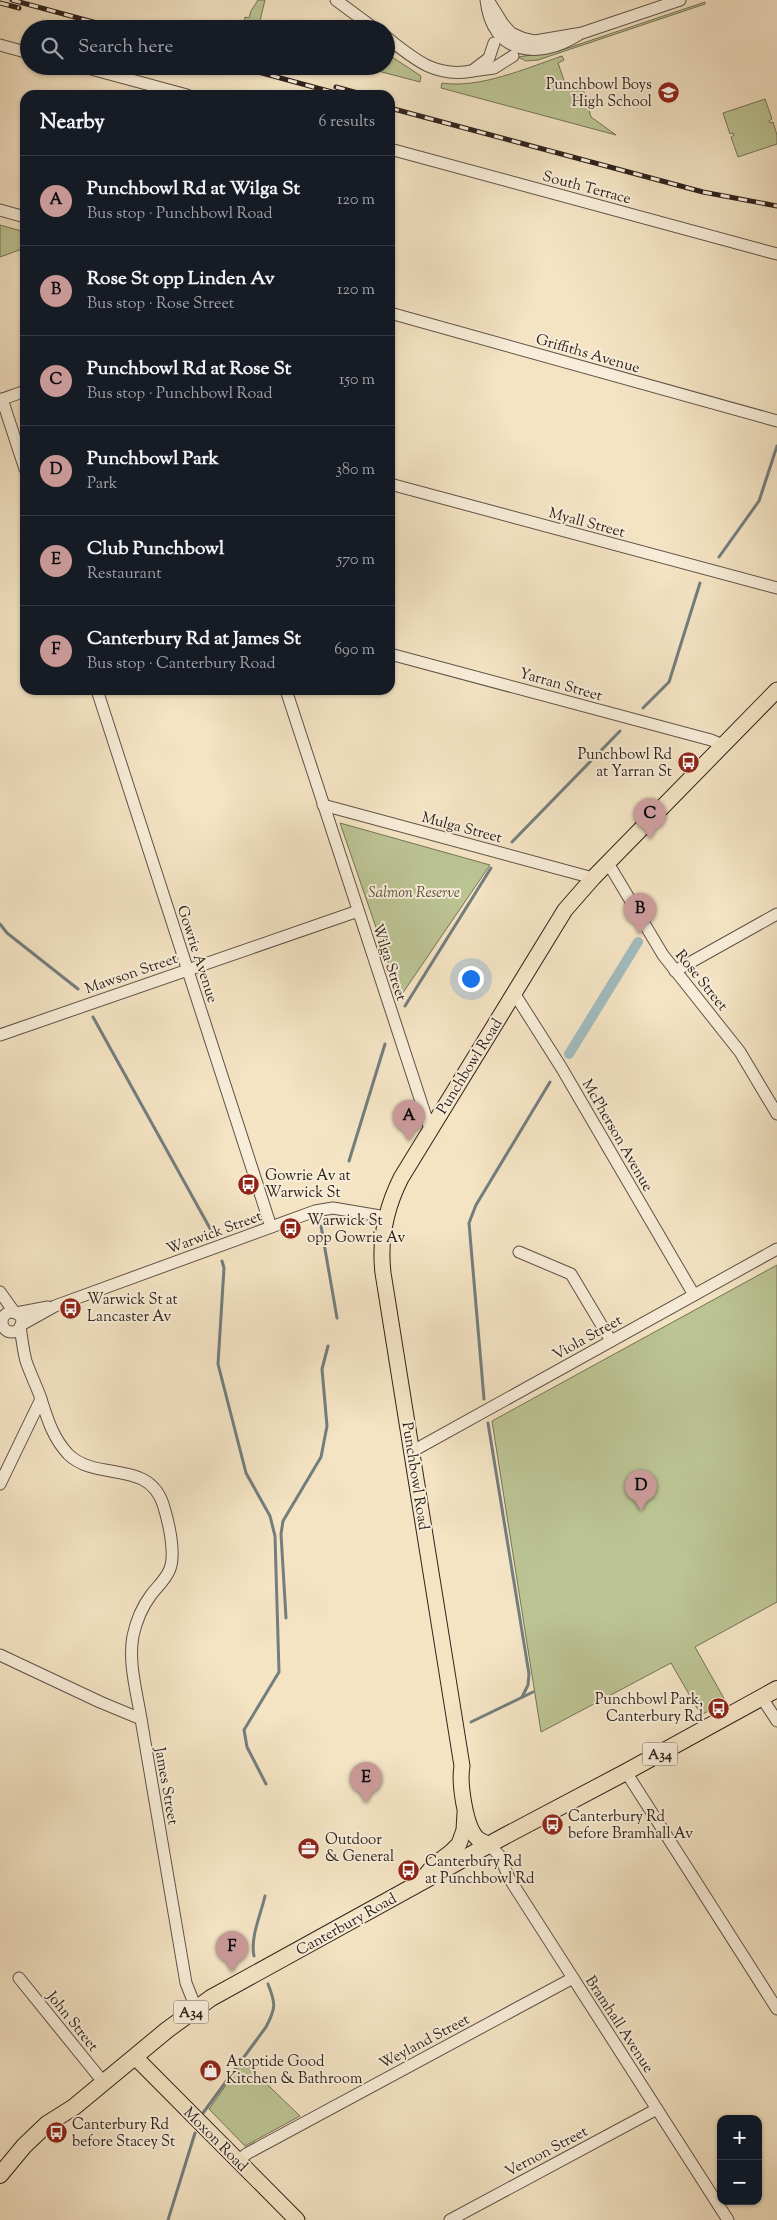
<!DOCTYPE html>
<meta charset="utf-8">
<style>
body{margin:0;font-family:"Sorts Mill Goudy",serif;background:#20242c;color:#f1f3f6}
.controls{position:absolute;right:15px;bottom:15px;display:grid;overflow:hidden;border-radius:10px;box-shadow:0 1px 4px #0004}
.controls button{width:45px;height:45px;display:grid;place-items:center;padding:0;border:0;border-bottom:1px solid #363941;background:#171b24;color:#f1f3f6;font:25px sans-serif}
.you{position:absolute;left:470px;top:978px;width:18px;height:18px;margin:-12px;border:4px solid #fff;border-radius:50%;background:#1a73e8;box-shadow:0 0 0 8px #1a73e833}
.badge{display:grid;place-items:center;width:32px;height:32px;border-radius:50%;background:#c59692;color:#111;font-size:16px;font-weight:700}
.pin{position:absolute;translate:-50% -41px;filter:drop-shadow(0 1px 2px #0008)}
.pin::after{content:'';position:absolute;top:26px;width:18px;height:15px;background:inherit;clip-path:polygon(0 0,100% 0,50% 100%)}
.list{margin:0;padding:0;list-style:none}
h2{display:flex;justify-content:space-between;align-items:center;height:65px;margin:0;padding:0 20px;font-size:21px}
h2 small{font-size:16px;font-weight:400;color:#9ea1a6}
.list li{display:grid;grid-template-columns:32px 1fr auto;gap:15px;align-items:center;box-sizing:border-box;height:90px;padding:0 20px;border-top:1px solid #363941}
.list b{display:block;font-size:19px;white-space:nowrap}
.list p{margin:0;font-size:16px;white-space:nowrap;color:#9ea1a6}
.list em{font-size:16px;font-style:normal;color:#9ea1a6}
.icon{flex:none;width:28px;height:28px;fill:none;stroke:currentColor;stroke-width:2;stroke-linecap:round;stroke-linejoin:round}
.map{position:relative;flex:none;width:777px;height:2220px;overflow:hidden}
.search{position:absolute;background:#171b24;box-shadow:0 1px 4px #0004;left:20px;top:20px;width:375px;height:55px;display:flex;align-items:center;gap:12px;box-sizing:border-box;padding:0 18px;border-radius:28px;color:#9ea1a6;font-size:19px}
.panel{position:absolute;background:#171b24;box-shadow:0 1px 4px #0004;left:20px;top:90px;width:375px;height:605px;border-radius:15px}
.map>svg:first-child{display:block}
.green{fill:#bcc494;stroke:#767358}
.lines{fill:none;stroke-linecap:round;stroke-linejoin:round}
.stream{stroke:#737e7e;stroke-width:3}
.canal{stroke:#a1bcbf;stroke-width:10}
.minor-casing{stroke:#605247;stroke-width:13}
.major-casing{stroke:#2f221d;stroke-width:17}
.highway-casing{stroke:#2f221d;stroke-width:18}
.minor{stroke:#f8edd9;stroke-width:11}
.major{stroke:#f4e4c4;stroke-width:15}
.highway{stroke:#f4e4c4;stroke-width:16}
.rail-casing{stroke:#2f221d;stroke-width:5}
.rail{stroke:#f8edd9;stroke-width:3;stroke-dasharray:9;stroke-linecap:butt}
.labels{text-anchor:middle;stroke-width:4;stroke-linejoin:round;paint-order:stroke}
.shield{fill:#f8edd9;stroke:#6b5f55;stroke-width:1}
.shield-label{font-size:14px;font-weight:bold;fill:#2f221d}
.poi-label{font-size:15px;fill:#2f221d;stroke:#f8edd9;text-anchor:start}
.street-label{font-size:15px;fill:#2f221d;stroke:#f8edd9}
.park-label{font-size:15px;font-style:italic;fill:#595341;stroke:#f8edd9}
</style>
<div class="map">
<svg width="777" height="2220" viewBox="0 0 777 2220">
<rect width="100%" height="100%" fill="#f4e4c4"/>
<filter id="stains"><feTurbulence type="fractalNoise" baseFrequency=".004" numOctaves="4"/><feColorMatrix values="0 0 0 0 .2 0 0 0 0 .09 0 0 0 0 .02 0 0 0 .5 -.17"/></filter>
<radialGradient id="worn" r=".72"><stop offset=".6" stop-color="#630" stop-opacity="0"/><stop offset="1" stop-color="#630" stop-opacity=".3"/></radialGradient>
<g class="green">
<polygon points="258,0 265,0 259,25 244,23 245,17 249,18 251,11"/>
<polygon points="705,2 705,4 538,60 526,61 518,57 559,51"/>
<polygon points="386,53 421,76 420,82 378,71 380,66 386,66"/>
<path d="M 562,56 L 564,60 L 558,63 L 566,86 L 581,81 L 591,117 L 616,135 L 441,88 L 442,83 C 479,89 527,68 562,56 Z"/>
<polygon points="765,99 772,119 769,121 770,123 773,122 777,135 777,144 738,157 731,137 734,135 733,133 730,134 723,113"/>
<polygon points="0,225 25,232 25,248 0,257"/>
<polygon points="340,823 490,865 400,997"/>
<polygon points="777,1265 777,1602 695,1647 726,1702 701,1715 671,1663 541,1732 492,1421"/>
<polygon points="243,2061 300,2116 245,2146 209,2109"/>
</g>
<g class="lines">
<g class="stream">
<polyline points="719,557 759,501 777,446"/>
<polyline points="643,708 669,682 700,583"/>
<polyline points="512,842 620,731"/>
<polyline points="0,924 7,933 78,989"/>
<polyline points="405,1006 491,868"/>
<polyline points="93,1017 212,1232"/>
<polyline points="349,1161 385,1044"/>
<polyline points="321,1226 337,1318"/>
<polyline points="222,1261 224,1268 218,1364 246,1473 270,1516 275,1536 279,1672 244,1730 247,1747 266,1784"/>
<polyline points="484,1399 469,1223 476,1205 550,1082"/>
<polyline points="488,1423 529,1674 528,1685 522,1697"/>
<polyline points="286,1618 281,1534 283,1521 321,1457 327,1426 322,1369 328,1346"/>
<polyline points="471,1722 533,1692"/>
<path d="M 254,1956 C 250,1937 261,1914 265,1896"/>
<path d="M 203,2113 L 266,2027 C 276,2008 276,2004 268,1984"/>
<polyline points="168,2220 195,2133"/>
</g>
<polyline class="canal" points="569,1054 638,942"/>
<defs>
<g id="minor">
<polyline points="336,0 375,29"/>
<path d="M 486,0 C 492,55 538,60 578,35"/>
<polyline points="488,0 503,24 511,33 522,38 535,41 582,33 680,0"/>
<path d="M 386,37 C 415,59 434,78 472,71"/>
<polyline points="494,43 489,58 472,71 494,68 513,56"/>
<polyline points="0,45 29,53"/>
<polyline points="80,66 187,95"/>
<polyline points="390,149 777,254"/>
<polyline points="0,210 25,217"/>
<polyline points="390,313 777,421"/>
<polyline points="2,399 25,469"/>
<polyline points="0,400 25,391"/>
<polyline points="390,484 777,588"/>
<polyline points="390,654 711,740 723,745"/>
<polyline points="97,690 271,1227"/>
<polyline points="286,690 430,1129"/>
<polyline points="323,805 593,878"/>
<polyline points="608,863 663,955 740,1052 777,1114"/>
<polyline points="675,971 777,914"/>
<polyline points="514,993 561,1067 694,1295"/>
<polyline points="0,1035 358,911"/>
<polyline points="519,1252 571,1274 611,1341"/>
<polyline points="0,1292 15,1313"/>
<circle cx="12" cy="1322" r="10"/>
<polyline points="16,1313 48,1307"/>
<polyline points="21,1325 55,1306 315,1211 333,1208 386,1217"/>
<path d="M 20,1327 C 22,1338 23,1350 26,1361 C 30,1373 36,1385 40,1396 C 47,1417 52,1437 68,1454 C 96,1482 148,1459 163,1504 C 168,1520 177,1555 169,1571 C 165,1580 157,1587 151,1595 C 142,1607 136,1622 133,1636 C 128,1663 137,1693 141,1719"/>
<polyline points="411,1452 777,1249"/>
<polyline points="0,1484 41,1399"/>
<polyline points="0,1655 100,1702 141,1719 186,1983 196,2008"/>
<polyline points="762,1698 777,1721"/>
<polyline points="626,1772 777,2009"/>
<polyline points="489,1845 500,1856 509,1878 728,2220"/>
<polyline points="19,1978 104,2083"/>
<polyline points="237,2161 248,2153 573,1978"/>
<polyline points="450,2220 657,2109"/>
</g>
<g id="major">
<path d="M 489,1845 C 486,1843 481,1841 478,1839 C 465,1828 459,1782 462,1766 L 383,1273 C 379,1239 386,1208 401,1178 L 565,910 L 593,878 L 777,690"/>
<polyline points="420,1882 434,1865 451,1852 459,1844 464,1830 465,1813"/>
<polyline points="135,2057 297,2220"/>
</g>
<polyline id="highway" points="0,2175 24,2146 47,2124 74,2107 167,2030 211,1998 503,1837 626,1772 777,1689"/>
</defs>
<use href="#minor" class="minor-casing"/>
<use href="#major" class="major-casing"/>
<use href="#highway" class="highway-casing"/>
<use href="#minor" class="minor"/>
<use href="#major" class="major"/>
<use href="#highway" class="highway"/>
<defs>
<g id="rail">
<polyline points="12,0 119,29"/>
<polyline points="0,3 19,8"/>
<polyline points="236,66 343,95"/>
<polyline points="336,87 365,95"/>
<polyline points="390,108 703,192 777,206"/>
</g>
</defs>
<use href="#rail" class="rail-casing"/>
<use href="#rail" class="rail"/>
</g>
<defs>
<symbol id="school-disc" viewBox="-11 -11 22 22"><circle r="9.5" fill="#8f2418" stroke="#f8edd9"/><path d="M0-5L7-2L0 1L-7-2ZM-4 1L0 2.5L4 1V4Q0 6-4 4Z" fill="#fff"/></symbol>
<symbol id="bus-disc" viewBox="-11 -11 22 22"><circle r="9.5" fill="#8f2418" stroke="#f8edd9"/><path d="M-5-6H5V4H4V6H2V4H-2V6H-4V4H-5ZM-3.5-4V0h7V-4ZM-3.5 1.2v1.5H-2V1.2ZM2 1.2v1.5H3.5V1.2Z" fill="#fff"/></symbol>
<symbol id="office-disc" viewBox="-11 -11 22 22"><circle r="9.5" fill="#8f2418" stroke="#f8edd9"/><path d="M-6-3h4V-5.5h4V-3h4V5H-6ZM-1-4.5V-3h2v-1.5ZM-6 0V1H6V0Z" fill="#fff"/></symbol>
<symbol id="shop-disc" viewBox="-11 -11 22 22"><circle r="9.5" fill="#8f2418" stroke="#f8edd9"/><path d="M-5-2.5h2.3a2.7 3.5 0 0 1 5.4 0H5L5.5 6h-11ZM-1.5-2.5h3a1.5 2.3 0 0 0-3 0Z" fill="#fff"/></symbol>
</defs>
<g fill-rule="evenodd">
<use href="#school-disc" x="656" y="80" width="25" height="25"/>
<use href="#bus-disc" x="676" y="750" width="25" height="25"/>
<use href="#bus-disc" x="236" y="1172" width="25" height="25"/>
<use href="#bus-disc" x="278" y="1216" width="25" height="25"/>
<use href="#bus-disc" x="58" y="1296" width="25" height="25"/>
<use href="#bus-disc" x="706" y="1696" width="25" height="25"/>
<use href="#bus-disc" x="540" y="1812" width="25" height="25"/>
<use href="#office-disc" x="296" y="1836" width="25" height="25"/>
<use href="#bus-disc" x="396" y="1858" width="25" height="25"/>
<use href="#shop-disc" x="198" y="2058" width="25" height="25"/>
<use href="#bus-disc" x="44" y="2120" width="25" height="25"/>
</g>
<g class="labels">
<g class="shield">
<rect x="642.5" y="1742.5" width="35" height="23" rx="4"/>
<rect x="173.5" y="2000.5" width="35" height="23" rx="4"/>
</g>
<g class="shield-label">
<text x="660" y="1759">A34</text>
<text x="191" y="2017">A34</text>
</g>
<g class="poi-label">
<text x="652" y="89" text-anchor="end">Punchbowl Boys<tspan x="652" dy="17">High School</tspan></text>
<text x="672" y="759" text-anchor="end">Punchbowl Rd<tspan x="672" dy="17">at Yarran St</tspan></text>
<text x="265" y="1180">Gowrie Av at<tspan x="265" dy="17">Warwick St</tspan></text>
<text x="307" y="1225">Warwick St<tspan x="307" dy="17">opp Gowrie Av</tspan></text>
<text x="87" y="1304">Warwick St at<tspan x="87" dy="17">Lancaster Av</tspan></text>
<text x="703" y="1704" text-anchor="end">Punchbowl Park,<tspan x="703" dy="17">Canterbury Rd</tspan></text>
<text x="568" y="1821">Canterbury Rd<tspan x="568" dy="17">before Bramhall Av</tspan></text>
<text x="325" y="1844">Outdoor<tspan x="325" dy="17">&amp; General</tspan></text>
<text x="425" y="1866">Canterbury Rd<tspan x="425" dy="17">at Punchbowl Rd</tspan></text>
<text x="226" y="2066">Atoptide Good<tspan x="226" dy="17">Kitchen &amp; Bathroom</tspan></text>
<text x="72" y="2129">Canterbury Rd<tspan x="72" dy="17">before Stacey St</tspan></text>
</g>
<g class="street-label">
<text transform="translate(587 187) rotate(15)" y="5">South Terrace</text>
<text transform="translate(588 353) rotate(16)" y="5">Griffiths Avenue</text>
<text transform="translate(587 522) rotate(15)" y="5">Myall Street</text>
<text transform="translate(561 684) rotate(16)" y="5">Yarran Street</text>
<text transform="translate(462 827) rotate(15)" y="5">Mulga Street</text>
<text transform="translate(198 954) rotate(72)" y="5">Gowrie Avenue</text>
<text transform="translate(390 962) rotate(72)" y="5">Wilga Street</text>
<text transform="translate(131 973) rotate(-19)" y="5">Mawson Street</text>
<text transform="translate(702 980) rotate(51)" y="5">Rose Street</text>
<text transform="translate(469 1066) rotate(-58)" y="5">Punchbowl Road</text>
<text transform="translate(618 1135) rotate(60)" y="5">McPherson Avenue</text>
<text transform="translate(214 1232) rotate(-20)" y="5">Warwick Street</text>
<text transform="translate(587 1337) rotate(-29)" y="5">Viola Street</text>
<text transform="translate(416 1476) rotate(81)" y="5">Punchbowl Road</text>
<text transform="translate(167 1786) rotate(80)" y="5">James Street</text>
<text transform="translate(346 1924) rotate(-29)" y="5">Canterbury Road</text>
<text transform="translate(73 2021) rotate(51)" y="5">John Street</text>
<text transform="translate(620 2024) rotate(57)" y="5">Bramhall Avenue</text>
<text transform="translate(424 2041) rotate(-28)" y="5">Weyland Street</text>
<text transform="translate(216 2139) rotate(45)" y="5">Moxon Road</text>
<text transform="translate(546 2151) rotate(-28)" y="5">Vernon Street</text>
</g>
<g class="park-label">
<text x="414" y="897">Salmon Reserve</text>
</g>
</g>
<rect width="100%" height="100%" filter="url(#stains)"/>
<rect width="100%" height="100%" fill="url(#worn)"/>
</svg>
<div class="controls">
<button>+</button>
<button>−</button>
</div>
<div class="you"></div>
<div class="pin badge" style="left:409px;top:1141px">A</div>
<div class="pin badge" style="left:640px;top:934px">B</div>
<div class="pin badge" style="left:650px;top:839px">C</div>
<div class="pin badge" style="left:641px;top:1511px">D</div>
<div class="pin badge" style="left:366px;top:1803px">E</div>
<div class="pin badge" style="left:232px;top:1972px">F</div>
<div class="search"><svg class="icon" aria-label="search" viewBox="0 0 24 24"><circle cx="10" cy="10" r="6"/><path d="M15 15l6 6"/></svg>Search here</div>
<section class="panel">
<h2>Nearby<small>6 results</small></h2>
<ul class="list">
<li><span class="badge">A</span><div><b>Punchbowl Rd at Wilga St</b><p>Bus stop · Punchbowl Road</p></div><em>120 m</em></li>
<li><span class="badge">B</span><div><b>Rose St opp Linden Av</b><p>Bus stop · Rose Street</p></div><em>120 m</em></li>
<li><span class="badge">C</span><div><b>Punchbowl Rd at Rose St</b><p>Bus stop · Punchbowl Road</p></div><em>150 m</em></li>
<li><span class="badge">D</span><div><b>Punchbowl Park</b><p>Park</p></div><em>380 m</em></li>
<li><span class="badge">E</span><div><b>Club Punchbowl</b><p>Restaurant</p></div><em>570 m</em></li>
<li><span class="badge">F</span><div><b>Canterbury Rd at James St</b><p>Bus stop · Canterbury Road</p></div><em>690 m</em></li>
</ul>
</section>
</div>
